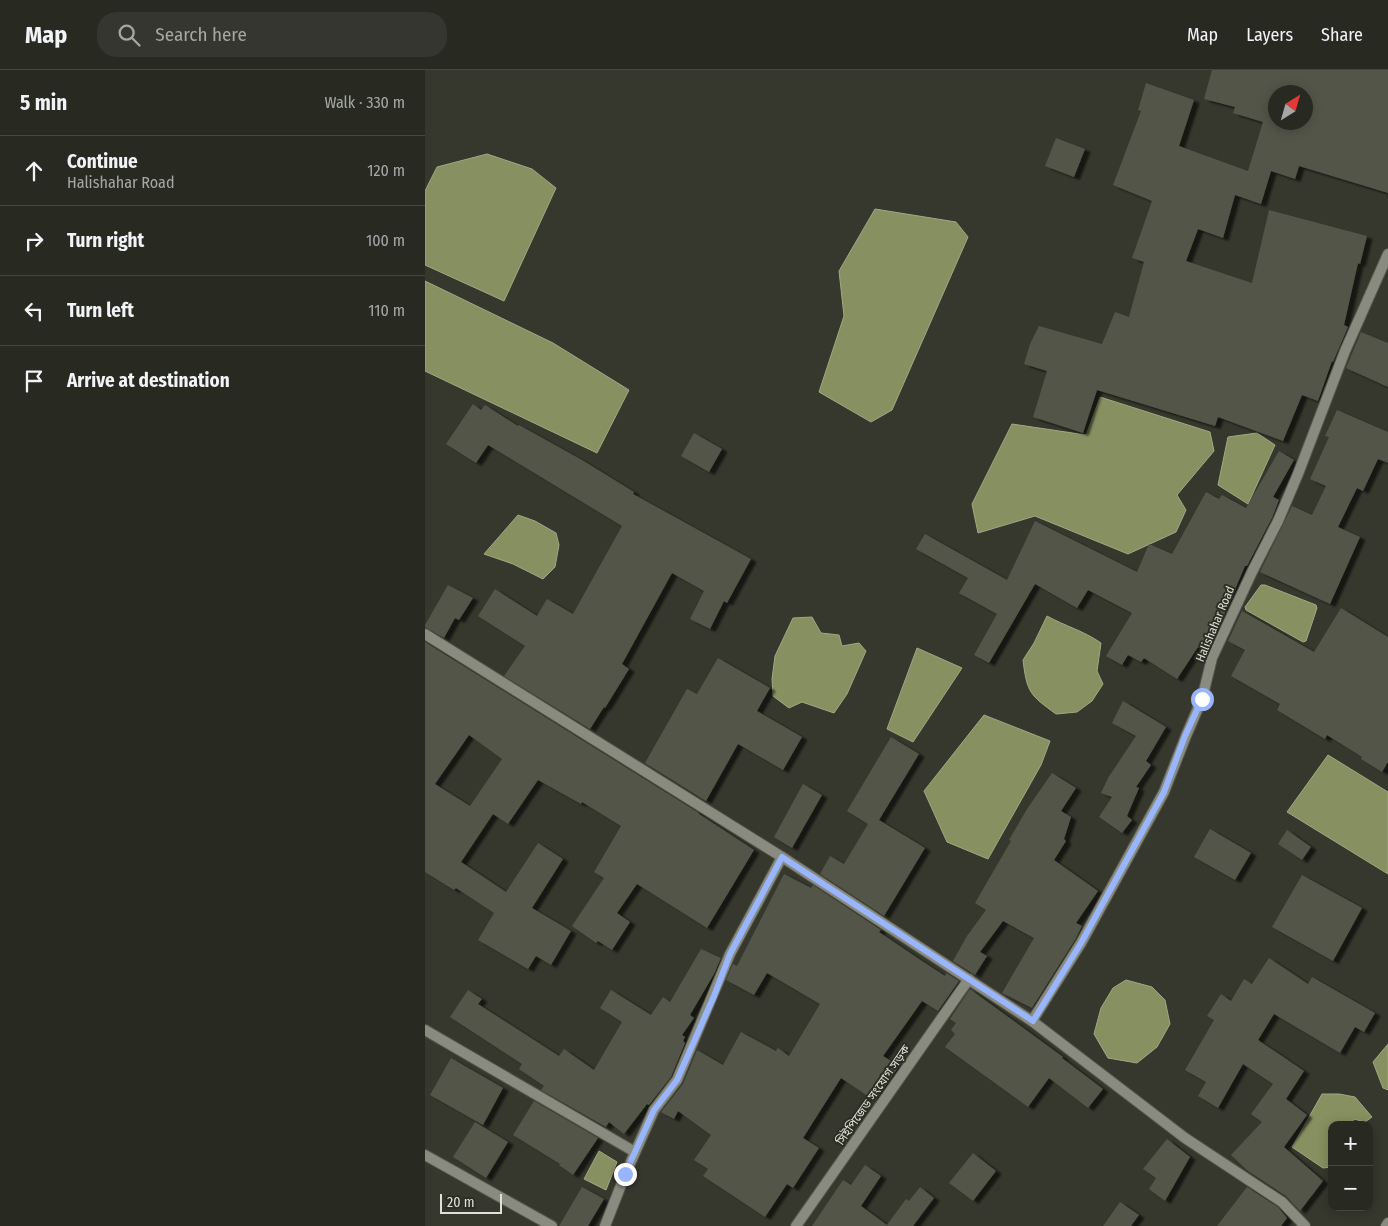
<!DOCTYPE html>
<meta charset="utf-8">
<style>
body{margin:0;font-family:"Fira Sans Condensed","Noto Sans Bengali",sans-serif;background:#34362f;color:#f1f3f6}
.controls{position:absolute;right:15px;bottom:15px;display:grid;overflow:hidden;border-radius:10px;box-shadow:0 2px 12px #0003}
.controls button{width:45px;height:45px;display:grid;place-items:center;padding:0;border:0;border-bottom:1px solid #444640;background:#282a22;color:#f1f3f6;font:25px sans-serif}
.compass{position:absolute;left:843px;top:15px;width:45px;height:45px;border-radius:50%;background:#282a22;box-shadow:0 2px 12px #0003;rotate:37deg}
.scale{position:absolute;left:15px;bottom:12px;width:62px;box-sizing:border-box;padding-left:5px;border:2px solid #dfe0d9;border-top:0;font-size:14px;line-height:18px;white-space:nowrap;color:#dfe0d9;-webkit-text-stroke:4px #2c2e23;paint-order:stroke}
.stop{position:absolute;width:15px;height:15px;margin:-11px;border:4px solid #98b5fd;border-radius:50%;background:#fff}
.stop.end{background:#98b5fd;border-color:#fff;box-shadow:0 1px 5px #0008}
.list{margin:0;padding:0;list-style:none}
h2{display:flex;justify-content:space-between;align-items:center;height:65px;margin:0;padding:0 20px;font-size:21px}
h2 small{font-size:16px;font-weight:400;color:#a5a7a5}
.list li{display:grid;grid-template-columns:32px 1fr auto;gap:15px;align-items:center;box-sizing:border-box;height:70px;padding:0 20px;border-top:1px solid #444640}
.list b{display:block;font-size:19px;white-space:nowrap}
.list p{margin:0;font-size:16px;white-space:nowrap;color:#a5a7a5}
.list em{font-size:16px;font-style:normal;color:#a5a7a5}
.icon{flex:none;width:28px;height:28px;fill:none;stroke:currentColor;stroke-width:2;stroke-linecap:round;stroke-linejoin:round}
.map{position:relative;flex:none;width:963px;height:1156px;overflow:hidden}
header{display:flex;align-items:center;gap:30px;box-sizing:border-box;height:70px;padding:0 25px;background:#282a22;border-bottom:1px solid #444640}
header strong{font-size:24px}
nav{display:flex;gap:28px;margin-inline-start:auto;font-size:18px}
.search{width:350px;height:45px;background:#34362f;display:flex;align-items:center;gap:12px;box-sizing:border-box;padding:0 18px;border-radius:20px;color:#a5a7a5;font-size:19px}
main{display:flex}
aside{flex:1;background:#282a22}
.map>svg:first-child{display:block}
.water{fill:#879060;stroke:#a1a884}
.building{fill:#535549;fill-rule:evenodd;filter:url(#shadow)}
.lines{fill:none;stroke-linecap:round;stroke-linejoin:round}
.minor-casing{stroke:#53564c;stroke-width:12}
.tertiary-casing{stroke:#53564c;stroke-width:12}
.minor{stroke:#888b7e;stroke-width:10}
.tertiary{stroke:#888b7e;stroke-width:10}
.route{stroke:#98b5fd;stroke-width:6}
.labels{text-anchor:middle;stroke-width:4;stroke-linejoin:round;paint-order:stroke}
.street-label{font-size:12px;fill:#dfe0d9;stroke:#2c2e23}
</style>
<header>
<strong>Map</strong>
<div class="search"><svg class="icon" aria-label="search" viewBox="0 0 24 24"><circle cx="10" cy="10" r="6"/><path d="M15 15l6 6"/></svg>Search here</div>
<nav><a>Map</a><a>Layers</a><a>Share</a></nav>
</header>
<main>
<aside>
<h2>5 min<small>Walk · 330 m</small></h2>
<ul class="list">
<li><svg class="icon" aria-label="ahead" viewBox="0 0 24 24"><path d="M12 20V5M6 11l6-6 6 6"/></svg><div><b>Continue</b><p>Halishahar Road</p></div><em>120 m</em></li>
<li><svg class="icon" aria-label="right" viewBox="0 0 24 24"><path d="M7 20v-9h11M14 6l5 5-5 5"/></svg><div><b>Turn right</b></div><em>100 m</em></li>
<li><svg class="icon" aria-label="left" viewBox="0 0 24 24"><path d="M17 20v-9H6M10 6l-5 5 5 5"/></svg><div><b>Turn left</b></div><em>110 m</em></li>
<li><svg class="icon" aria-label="arrive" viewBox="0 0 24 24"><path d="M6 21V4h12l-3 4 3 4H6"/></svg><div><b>Arrive at destination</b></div></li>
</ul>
</aside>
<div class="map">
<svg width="963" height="1156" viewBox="0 0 963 1156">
<defs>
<filter id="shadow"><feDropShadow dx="5.5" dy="3" stdDeviation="1" flood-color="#0009"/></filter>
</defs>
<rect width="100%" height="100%" fill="#36382d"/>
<g class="water">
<polygon points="62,84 107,99 131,118 79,231 0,195 0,121 12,97"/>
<polygon points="450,139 531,152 543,167 467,340 446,352 394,322 419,246 414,201"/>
<polygon points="0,211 128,273 204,320 172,383 0,301"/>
<polygon points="675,327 785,362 789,381 752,425 761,440 751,462 703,484 610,446 553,463 547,434 587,354 661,365"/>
<polygon points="832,363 850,375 823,434 793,415 803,367"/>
<polygon points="93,445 110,451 131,463 134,475 130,497 118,509 88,494 59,484"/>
<polygon points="836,515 840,515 891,535 892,538 881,571 878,572 821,540 820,537"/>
<path d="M 622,546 C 640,556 659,561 676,573 L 672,601 L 678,614 L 667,631 L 652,642 L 631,644 C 605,625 602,623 598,590 L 609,573 Z"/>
<polygon points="387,547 396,563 414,565 417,576 434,573 441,581 422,624 409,643 377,632 364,638 348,626 347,609 350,586 368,548"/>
<polygon points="492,578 537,598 488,672 462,659"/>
<polygon points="559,645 625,671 616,695 563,789 522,772 499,721"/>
<polygon points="903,685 963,722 963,804 862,742"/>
<polygon points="701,910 727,917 740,930 745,954 732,977 712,993 683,988 669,964 676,938 688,918"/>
<polygon points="963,974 963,1020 958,1018 948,992"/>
<polygon points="897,1024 914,1024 930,1027 947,1047 940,1052 929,1049 925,1055 907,1055 907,1097 898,1098 867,1077"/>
<polygon points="174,1081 192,1092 181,1120 159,1109"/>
</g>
<g class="building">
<path d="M 787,0 L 963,0 L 963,123 L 874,96 L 870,109 L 846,101 L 836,134 L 810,125 L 798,168 L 773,159 L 761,191 L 827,213 L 844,140 L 942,166 L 935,194 L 933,193 L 919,255 L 923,257 L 908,292 L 907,291 L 893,331 L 877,325 L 858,371 L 793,347 L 790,356 L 672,320 L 658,363 L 608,347 L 622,301 L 599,294 L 605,274 L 614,256 L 677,274 L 690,242 L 704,247 L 719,192 L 707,188 L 727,131 L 688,115 L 716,41 L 713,40 L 721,13 L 769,30 L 754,76 L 823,101 L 838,52 L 808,43 L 810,37 L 779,29 ZM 850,22 L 880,22 L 880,52 L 850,52 Z"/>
<polygon points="631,68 660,79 649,107 620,96"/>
<polygon points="936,262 963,273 963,317 921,298"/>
<polygon points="48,334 56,340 60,335 93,356 94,355 157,390 209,422 208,424 326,489 302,533 299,531 285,559 265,549 279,521 247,503 197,594 204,599 180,638 179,637 165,659 79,606 100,576 53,546 70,519 112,546 122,529 148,544 197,456 63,375 51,393 21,374"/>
<polygon points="912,340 963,362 963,393 953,389 938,421 932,418 913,457 935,467 905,534 835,502 867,436 887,445 901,416 885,409 904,367 900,366"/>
<polygon points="269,363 297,379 284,402 256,386"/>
<polygon points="854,381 869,390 848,427 854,430 847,448 822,496 820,496 791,564 789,563 780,581 773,577 752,609 719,588 716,592 703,585 697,595 681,586 707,543 663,520 652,538 610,514 564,593 549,585 572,544 534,523 543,508 491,479 500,464 582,510 610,451 712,502 724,474 747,484 781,422 794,429 797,425 821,438"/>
<polygon points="23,515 48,528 34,550 30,548 19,568 0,557 0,555"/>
<polygon points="916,538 963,567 963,692 957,702 936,689 937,687 902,665 900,669 852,640 855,634 806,606 820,580 803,571 817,541 889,582"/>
<path d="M 0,572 L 274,743 L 274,744 L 329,780 L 282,858 L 212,814 L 192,843 L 205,852 L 187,880 L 173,871 L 171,873 L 147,856 L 179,808 L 169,802 L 196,756 L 157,732 L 156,734 L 113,710 L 83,754 L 68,744 L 36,792 L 81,822 L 113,773 L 138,789 L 107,838 L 146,861 L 126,895 L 111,886 L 103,899 L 53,870 L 69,843 L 31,818 L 29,820 L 0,802 ZM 44,665 L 77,689 L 45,736 L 10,714 Z"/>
<polygon points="293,588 345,618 332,641 377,667 358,700 313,674 281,731 220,693 262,619 272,624"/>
<polygon points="698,631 741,657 721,691 726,695 711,717 714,718 702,746 707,750 697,763 674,747 687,727 676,723 683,708 711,666 687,653"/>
<polygon points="466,667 494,684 454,750 500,778 459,846 395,804 405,786 419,794 443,754 422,741"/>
<polygon points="627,703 651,718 636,741 646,747 639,769 641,771 629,790 673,821 651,853 657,856 650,870 607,938 577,923 609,868 578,851 555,882 562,886 550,905 528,891 542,866 561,840 550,833 586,771 584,770 602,739"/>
<polygon points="378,714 397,725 367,778 349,767"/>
<polygon points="785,759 826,783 810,810 769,787"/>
<polygon points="862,760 886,777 877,790 853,774"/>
<polygon points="359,804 386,818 388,815 456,860 454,862 497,891 520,906 521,903 534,911 513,941 497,931 458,986 474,996 450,1031 416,1008 378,1068 394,1078 368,1118 362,1114 340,1147 278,1106 283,1099 269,1090 286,1065 253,1041 249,1049 236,1042 258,1014 272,980 298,995 316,962 351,981 353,978 364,986 395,934 342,903 329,925 301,910 308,894 312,896"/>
<polygon points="877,805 937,838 908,891 847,857"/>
<polygon points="276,879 296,888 289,904 265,945 269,948 257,965 260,967 258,971 260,973 246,1007 224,1035 222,1034 199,1064 184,1052 181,1057 116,1020 119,1016 94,999 97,994 25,947 43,920 57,929 53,934 134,986 139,979 169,1000 197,952 175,938 186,920 226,945 238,927 245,932"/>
<polygon points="844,888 883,914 887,907 950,943 939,962 930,957 915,983 849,944 833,970 879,1001 861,1029 882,1045 859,1077 898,1111 875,1141 861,1126 823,1101 806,1085 837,1052 826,1044 848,1014 818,994 793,1038 773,1026 781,1012 760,1000 789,950 782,946 796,924 806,931 819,909 827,914"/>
<polygon points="545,919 638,987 637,988 678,1019 663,1038 624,1008 603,1037 520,977 530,964 526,960 531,953 525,949"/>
<polygon points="26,988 78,1018 58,1055 5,1025"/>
<polygon points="109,1031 173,1068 148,1105 134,1095 135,1094 88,1065"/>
<polygon points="50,1052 83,1072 61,1108 28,1087"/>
<polygon points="742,1069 765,1087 740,1131 724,1119 731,1108 718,1099"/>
<polygon points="548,1083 571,1101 548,1131 524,1113"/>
<polygon points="440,1095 456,1106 436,1136 462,1155 481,1129 484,1131 495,1117 509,1128 488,1156 387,1156 418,1110 426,1115"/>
<polygon points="157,1117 179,1129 163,1156 134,1156"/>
<polygon points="822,1117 853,1137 862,1148 856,1156 792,1156"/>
<polygon points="695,1132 714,1145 706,1156 678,1156"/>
</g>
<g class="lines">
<defs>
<g id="minor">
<polyline points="607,951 656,873 739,722 761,666 777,629 787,588 827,502 853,451 873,404 920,281 963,184"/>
<polyline points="0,960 210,1082"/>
<polyline points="0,1085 127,1156"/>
<polyline points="180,1156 200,1105 229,1040 252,1010 305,884 357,787"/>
<polyline points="371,1156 544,909"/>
<polyline points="961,1156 963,1153"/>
</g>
<polyline id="tertiary" points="0,564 357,787 607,951 760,1068 857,1132 880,1156"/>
</defs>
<use href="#minor" class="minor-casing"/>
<use href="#tertiary" class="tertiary-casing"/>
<use href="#minor" class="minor"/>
<use href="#tertiary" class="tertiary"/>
</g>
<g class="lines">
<polyline class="route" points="200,1104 229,1040 252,1010 289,926 305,884 357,787 608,951 656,873 739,722 760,666 777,629"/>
</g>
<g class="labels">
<g class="street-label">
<text transform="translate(790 554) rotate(-67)" y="4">Halishahar Road</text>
<text transform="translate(448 1025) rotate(-55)" y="4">সিইপিজেড সংযোগ সড়ক</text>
</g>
</g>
</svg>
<div class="controls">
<button>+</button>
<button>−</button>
</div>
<svg class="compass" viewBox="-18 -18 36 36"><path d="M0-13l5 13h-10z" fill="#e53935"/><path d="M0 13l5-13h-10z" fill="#a5a7a5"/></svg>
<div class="scale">20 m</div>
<div class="stop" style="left:777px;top:629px"></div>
<div class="stop end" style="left:200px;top:1104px"></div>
</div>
</main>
